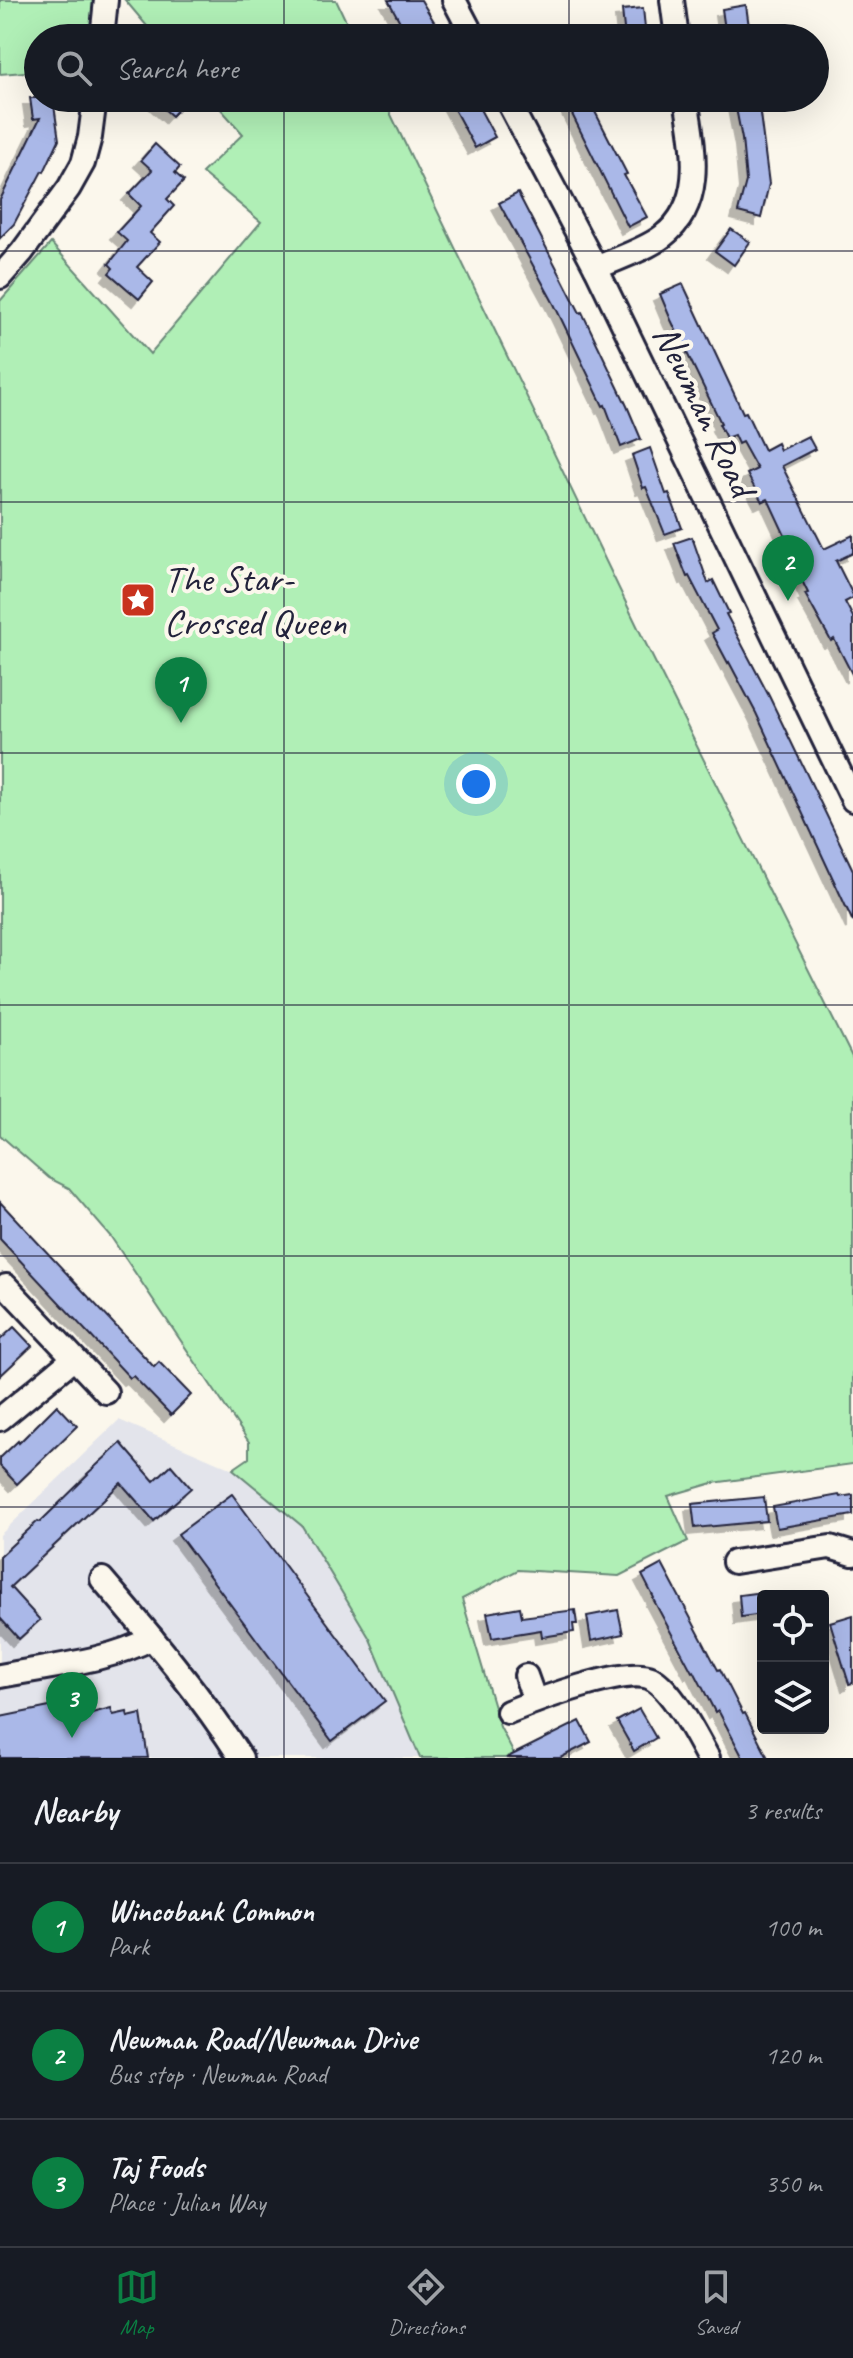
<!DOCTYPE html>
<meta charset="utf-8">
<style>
body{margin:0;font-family:Caveat,sans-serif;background:#20242c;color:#f1f3f6}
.controls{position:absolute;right:24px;bottom:24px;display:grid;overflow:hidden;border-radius:8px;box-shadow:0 8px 32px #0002}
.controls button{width:72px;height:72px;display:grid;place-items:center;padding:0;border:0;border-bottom:2px solid #363941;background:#171b24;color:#f1f3f6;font:40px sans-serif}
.you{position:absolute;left:476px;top:784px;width:28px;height:28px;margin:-20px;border:6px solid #fff;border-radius:50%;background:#1a73e8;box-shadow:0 0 0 12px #1a73e833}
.badge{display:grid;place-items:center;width:52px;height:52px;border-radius:50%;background:#0b8043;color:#fff;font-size:26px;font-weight:700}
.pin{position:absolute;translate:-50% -66px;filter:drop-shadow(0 2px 4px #0008)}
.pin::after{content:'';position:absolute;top:42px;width:28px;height:24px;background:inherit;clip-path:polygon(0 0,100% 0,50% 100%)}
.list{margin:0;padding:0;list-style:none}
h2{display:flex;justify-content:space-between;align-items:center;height:104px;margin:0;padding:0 32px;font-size:34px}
h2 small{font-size:26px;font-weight:400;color:#9ea1a6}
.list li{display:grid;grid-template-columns:52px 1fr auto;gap:24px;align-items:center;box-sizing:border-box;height:128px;padding:0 32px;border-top:2px solid #363941}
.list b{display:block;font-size:30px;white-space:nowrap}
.list p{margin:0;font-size:26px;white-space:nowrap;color:#9ea1a6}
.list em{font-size:26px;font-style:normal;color:#9ea1a6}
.icon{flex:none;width:44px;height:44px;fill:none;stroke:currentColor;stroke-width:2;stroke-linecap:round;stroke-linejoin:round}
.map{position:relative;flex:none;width:853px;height:1758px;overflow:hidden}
.search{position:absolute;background:#171b24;box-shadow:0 8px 32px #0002;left:24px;right:24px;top:24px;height:88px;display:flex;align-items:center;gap:20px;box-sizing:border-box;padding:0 28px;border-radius:44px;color:#9ea1a6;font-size:30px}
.sheet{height:488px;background:#171b24}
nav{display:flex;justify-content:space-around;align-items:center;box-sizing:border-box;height:112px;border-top:2px solid #363941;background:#171b24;font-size:22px;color:#9ea1a6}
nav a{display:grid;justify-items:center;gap:4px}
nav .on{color:#0b8043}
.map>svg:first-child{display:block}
.built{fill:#e3e4eb}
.green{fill:#b0efb6;stroke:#698878;stroke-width:2}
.building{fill:#aab8e8;stroke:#22223b;stroke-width:2;filter:url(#shadow)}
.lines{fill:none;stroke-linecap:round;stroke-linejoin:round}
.minor-casing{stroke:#22223b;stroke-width:28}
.minor{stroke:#fbf7ec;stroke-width:22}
.grid{fill:none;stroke:#22223b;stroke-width:2;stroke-opacity:0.55}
.labels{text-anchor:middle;stroke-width:8;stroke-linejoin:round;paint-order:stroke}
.street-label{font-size:38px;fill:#22223b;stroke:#fbf7ec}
.poi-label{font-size:38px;fill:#22223b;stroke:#fbf7ec;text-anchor:start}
</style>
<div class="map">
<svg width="853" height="1758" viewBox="0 0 853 1758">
<defs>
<filter id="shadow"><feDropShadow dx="-7" dy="7" stdDeviation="0" flood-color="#0004"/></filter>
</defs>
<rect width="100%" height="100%" fill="#fbf7ec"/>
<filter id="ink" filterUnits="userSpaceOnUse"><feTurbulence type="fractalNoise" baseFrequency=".0125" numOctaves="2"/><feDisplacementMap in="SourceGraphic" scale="16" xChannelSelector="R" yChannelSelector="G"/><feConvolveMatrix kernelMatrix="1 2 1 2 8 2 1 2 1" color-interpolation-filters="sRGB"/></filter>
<g filter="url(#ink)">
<polygon class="built" points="119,1420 233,1469 302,1526 370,1639 420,1758 0,1758 0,1535"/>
<g class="green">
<polygon points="0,0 96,0 93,38 38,38 38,71 0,74"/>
<polygon points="125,0 336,0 354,38 157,38"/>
<polygon points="211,98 383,98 640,632 853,1059 853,1464 713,1483 668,1496 688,1541 619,1576 518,1570 462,1599 500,1727 516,1758 420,1758 370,1639 302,1526 233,1469 249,1458 249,1442 111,1237 69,1188 49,1178 0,1135 0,301 51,243 150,354 261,222 202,173 243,134"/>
</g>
<g class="building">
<polygon points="388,0 421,0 444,38 409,38"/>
<polygon points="746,5 750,34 726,37 722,9"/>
<polygon points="643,8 646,38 625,38 622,10"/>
<polygon points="30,98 53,98 59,140 44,172 42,171 14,224 0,238 0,200 40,118 33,119"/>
<polygon points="152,98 188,98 172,116"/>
<polygon points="448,98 474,98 495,137 475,148"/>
<polygon points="564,98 588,98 627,174 624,175 647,217 628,227"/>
<polygon points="734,98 758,98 769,184 761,218 738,212 746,181 742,139"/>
<polygon points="155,144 180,167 175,173 184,181 167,199 174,206 150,233 160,242 137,267 153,282 139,299 109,273 113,268 109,264 127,241 117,232 141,206 129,194 152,170 141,160"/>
<polygon points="518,193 580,313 582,312 627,406 641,439 621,447 605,405 603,406 554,304 499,203"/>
<polygon points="731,229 750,242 734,265 715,251"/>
<polygon points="683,284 743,413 746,412 764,450 777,443 780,450 808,436 815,449 782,466 824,549 853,535 853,553 836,561 853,595 853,598 845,602 853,617 853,676 834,639 831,641 805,594 808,593 784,544 788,542 768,499 762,502 747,474 757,469 742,442 738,444 734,435 726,438 719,424 721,423 671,320 660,294"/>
<polygon points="650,448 666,494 669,493 682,528 665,534 646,487 643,488 632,455"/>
<polygon points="692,537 708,583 713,580 729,613 726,614 769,696 853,870 853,922 756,713 729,662 728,663 712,633 717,630 689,576 687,577 674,543"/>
<polygon points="0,1202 154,1367 159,1362 191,1395 171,1415 133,1376 130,1378 0,1239"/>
<polygon points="14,1327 32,1346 0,1376 0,1340"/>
<polygon points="57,1405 77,1426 17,1484 0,1466 0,1458 18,1441 19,1443"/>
<polygon points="121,1443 154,1481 171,1465 191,1488 154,1521 121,1483 10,1587 40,1620 19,1639 0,1618 0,1556 38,1521 40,1522 88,1475 87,1474"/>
<polygon points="232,1494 385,1701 332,1741 178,1534"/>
<polygon points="839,1495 840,1497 853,1495 853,1515 777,1528 773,1507"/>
<polygon points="764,1497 767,1521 695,1528 692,1504"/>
<polygon points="662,1564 718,1670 720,1669 743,1714 745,1713 768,1758 743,1758 718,1710 715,1712 694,1671 692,1672 653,1599 654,1598 642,1575"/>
<polygon points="763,1592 763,1614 741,1617 739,1595"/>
<polygon points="520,1607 522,1617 575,1610 577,1624 573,1624 574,1632 542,1637 541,1630 492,1638 487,1613"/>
<polygon points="618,1610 623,1634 591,1641 587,1616"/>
<polygon points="853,1615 853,1683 849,1684 830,1622"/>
<polygon points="84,1700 88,1714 111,1708 113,1715 127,1712 128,1717 141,1714 148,1758 0,1758 0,1717"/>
<polygon points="639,1709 656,1738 634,1751 617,1721"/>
<polygon points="580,1721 591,1742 560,1758 506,1758"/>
</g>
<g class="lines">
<defs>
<g id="minor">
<polyline points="454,0 474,38"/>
<polyline points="672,0 677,38"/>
<polyline points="102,38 106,0"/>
<polyline points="506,98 596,268 853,800"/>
<path d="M 596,268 C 618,258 645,250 663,236 C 707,202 693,145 686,98"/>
<polyline points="0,277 22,252 69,188 83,163 90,137 95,98"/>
<polyline points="6,1286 106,1392"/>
<polyline points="0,1419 73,1359"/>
<polyline points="734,1562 830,1547 853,1554"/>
<path d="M 102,1579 C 152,1637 200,1694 241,1758"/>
<path d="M 0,1676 C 50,1666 107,1662 152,1638"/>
<polyline points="526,1676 535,1701"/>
<path d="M 508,1712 C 535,1701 626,1666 651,1678 C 673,1690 696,1736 708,1758"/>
</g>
</defs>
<use href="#minor" class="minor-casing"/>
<use href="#minor" class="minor"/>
</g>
</g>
<path class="grid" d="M 284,0 L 284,38M 569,0 L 569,38M 284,98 L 284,1758M 569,98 L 569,1758M 0,251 L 853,251M 0,502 L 853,502M 0,753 L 853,753M 0,1005 L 853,1005M 0,1256 L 853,1256M 0,1507 L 853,1507"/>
<defs>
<symbol id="sight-square" viewBox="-11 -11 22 22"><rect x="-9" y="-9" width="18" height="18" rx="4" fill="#c8321e" stroke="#fbf7ec"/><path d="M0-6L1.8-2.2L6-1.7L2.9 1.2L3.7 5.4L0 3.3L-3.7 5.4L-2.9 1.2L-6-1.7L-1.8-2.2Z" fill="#fff"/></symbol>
</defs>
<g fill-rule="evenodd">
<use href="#sight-square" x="118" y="580" width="40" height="40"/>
</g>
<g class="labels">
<g class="street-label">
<text transform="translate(705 410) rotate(64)" y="13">Newman Road</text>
</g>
<g class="poi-label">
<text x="164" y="591">The Star-<tspan x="164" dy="44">Crossed Queen</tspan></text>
</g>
</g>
</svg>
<div class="controls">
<button><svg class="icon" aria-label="locate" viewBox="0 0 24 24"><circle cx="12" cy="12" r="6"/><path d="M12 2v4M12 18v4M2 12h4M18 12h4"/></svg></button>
<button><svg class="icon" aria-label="layers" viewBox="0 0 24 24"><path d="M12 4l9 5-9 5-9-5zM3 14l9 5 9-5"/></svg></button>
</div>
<div class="you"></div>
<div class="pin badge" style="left:181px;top:723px">1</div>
<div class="pin badge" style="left:788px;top:601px">2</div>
<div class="pin badge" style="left:72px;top:1738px">3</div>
<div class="search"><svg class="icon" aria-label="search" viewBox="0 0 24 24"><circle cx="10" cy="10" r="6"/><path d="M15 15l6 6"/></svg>Search here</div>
</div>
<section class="sheet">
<h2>Nearby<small>3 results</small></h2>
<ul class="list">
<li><span class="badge">1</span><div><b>Wincobank Common</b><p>Park</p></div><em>100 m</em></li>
<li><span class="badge">2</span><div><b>Newman Road/Newman Drive</b><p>Bus stop · Newman Road</p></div><em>120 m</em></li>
<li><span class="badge">3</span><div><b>Taj Foods</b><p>Place · Julian Way</p></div><em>350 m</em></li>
</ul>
</section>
<nav>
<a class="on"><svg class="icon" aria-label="map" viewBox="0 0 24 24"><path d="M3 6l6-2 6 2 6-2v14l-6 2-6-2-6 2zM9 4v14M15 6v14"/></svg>Map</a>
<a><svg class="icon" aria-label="directions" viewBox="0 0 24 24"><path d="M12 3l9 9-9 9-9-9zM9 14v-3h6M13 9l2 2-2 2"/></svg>Directions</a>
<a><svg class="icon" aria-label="saved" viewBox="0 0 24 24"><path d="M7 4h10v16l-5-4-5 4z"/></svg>Saved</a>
</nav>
